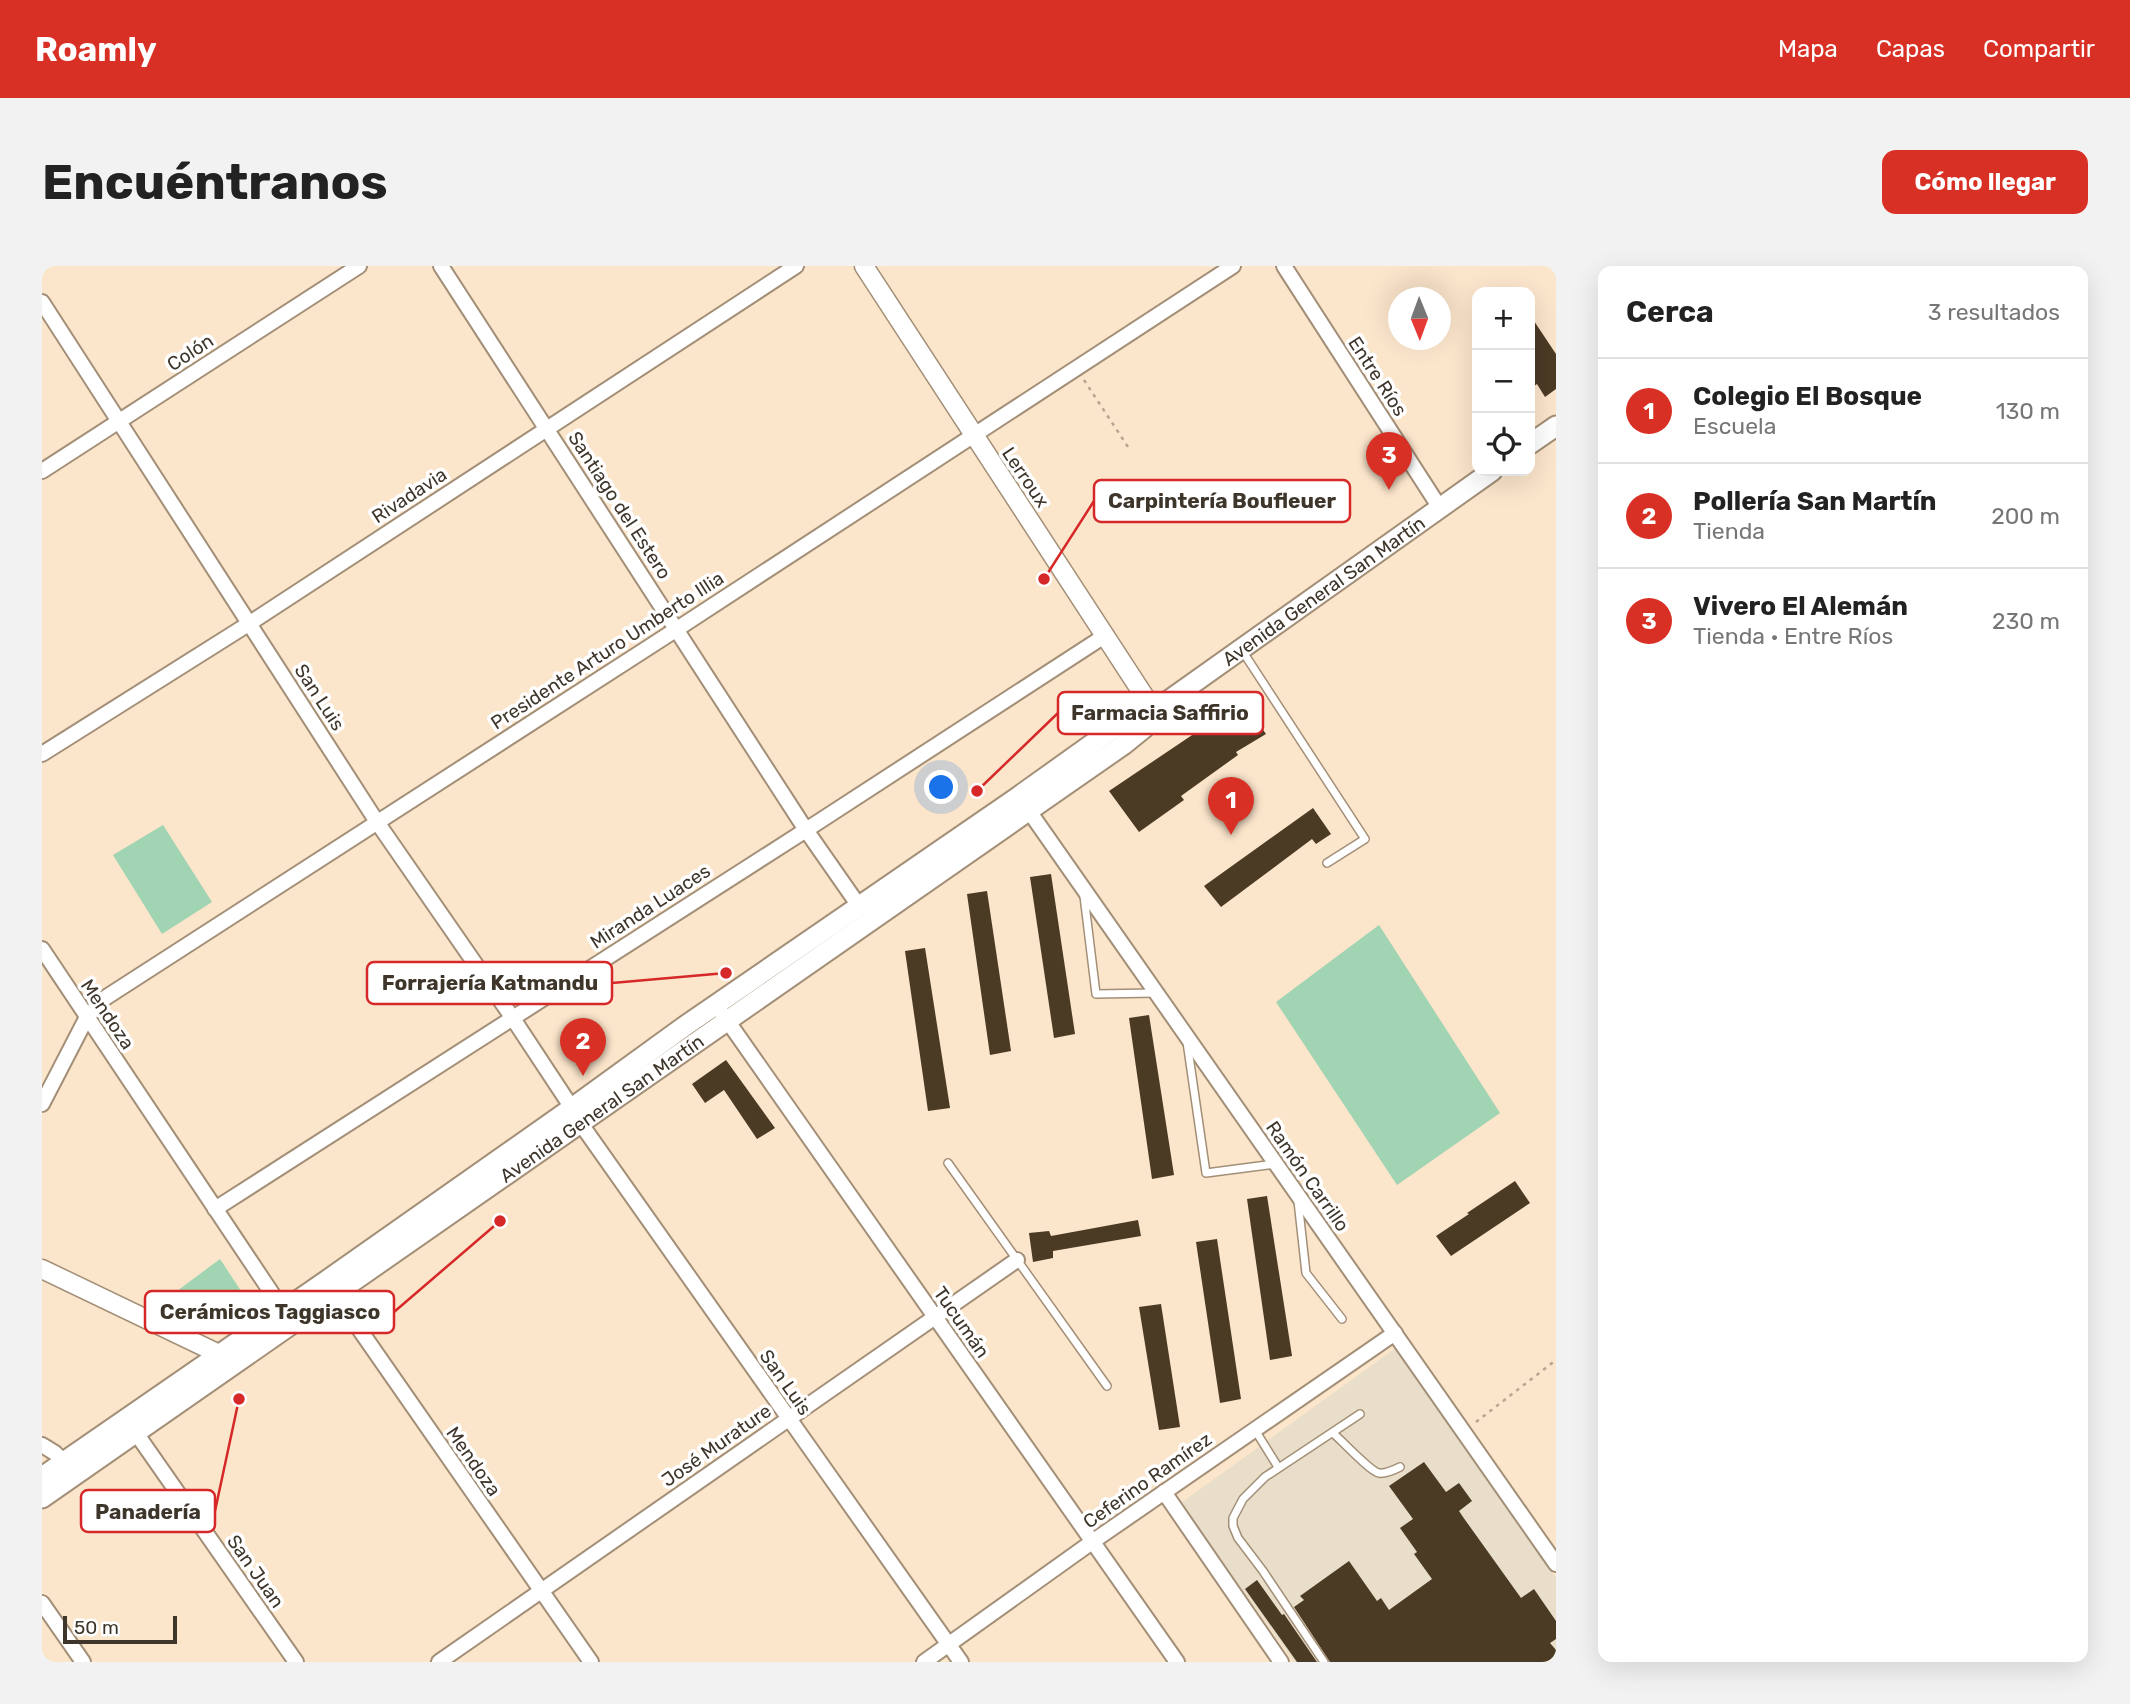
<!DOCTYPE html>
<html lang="es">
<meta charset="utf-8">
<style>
body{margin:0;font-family:Rubik,sans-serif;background:#f2f2f2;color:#222}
.controls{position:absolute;right:21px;top:21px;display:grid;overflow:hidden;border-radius:14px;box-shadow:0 7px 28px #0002}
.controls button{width:63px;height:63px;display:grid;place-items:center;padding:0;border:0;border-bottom:2px solid #e0e0e0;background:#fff;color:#222;font:35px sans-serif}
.compass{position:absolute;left:1346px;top:21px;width:63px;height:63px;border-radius:50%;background:#fff;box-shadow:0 7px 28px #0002;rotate:179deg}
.scale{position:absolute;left:21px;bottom:18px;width:114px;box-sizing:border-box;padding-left:7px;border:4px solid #3e352b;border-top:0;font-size:19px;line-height:24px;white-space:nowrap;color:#3e352b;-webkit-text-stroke:5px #fff;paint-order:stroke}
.you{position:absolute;left:900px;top:522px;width:24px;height:24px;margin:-18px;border:5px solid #fff;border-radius:50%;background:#1a73e8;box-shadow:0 0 0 10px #1a73e833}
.badge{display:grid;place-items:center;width:46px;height:46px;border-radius:50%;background:#d93025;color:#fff;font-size:23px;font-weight:700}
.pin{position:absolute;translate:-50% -58px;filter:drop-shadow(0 2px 4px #0008)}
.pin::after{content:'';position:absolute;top:37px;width:24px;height:21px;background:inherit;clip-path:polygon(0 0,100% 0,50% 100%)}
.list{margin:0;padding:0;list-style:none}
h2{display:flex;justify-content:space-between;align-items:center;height:91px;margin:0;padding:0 28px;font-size:30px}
h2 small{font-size:23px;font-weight:400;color:#767676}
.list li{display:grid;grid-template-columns:46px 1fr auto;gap:21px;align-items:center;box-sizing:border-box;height:105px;padding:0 28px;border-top:2px solid #e0e0e0}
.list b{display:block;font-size:26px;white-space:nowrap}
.list p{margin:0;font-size:23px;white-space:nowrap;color:#767676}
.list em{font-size:23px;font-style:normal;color:#767676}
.icon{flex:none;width:38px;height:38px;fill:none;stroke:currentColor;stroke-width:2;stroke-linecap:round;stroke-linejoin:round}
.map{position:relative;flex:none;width:1514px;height:1396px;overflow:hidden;border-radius:14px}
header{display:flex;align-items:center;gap:42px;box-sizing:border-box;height:98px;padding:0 35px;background:#d93025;color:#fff}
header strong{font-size:33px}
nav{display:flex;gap:38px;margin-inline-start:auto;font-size:24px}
.intro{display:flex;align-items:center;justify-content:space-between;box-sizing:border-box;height:168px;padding:0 42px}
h1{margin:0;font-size:49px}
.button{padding:18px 32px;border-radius:14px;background:#d93025;color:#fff;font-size:24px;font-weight:700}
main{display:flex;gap:42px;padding:0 42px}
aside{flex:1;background:#fff;border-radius:14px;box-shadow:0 7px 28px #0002}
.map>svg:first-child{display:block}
.medical{fill:#e8dec9}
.green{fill:#a0d4b3}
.building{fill:#4b3a24}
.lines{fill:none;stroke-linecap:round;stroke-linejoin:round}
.service-casing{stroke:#a38f77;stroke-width:10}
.minor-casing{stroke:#a38f77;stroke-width:18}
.tertiary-casing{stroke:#a38f77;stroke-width:21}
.secondary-casing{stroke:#a38f77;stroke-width:23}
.path{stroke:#b7a591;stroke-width:2.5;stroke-dasharray:3.5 5;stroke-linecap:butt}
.service{stroke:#fff;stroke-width:7}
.minor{stroke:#fff;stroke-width:14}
.tertiary{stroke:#fff;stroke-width:18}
.secondary{stroke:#fff;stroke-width:19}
.labels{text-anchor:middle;stroke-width:7;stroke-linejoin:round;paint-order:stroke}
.street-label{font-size:19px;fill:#3e352b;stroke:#fff}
.leader{fill:none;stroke:#d62828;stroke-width:2.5}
.callout-dot{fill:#d62828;stroke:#fff;stroke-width:2.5}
.callout{fill:#fff;stroke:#d62828;stroke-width:2.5}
.callout-label{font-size:21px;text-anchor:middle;font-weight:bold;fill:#3e352b}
</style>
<header>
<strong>Roamly</strong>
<nav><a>Mapa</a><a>Capas</a><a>Compartir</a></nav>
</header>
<div class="intro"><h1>Encuéntranos</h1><a class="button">Cómo llegar</a></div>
<main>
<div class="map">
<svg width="1514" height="1396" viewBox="0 0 1514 1396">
<rect width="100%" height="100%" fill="#fbe5cb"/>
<polygon class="medical" points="1354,1082 1514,1312 1514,1396 1252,1396 1139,1237"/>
<g class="green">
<polygon points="121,559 170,636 120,668 71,589"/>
<polygon points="1337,659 1458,847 1355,919 1234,736"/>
<polygon points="178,993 205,1034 165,1063 131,1028"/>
</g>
<g class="building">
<polygon points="1488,49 1514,88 1514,123 1503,131 1495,118 1488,123"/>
<polygon points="1207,444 1224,468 1194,486 1196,489 1139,530 1142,534 1097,566 1067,525 1168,457 1171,461 1192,446 1196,452"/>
<polygon points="1271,542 1289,568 1274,578 1270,573 1179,641 1162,620"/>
<polygon points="1009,608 1033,768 1012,772 988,611"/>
<polygon points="945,625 969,785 948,789 925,628"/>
<polygon points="883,682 908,842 886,845 863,685"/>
<polygon points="1107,749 1132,909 1110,913 1087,752"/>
<polygon points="684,794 733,862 715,873 682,824 663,837 650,818"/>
<polygon points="1473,915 1488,937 1409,990 1394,970 1427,948 1425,947"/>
<polygon points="1225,930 1250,1090 1228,1094 1205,933"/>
<polygon points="1096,954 1099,970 1011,985 1011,992 991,996 987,967 1007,965 1009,970"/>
<polygon points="1175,973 1199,1133 1178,1137 1154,976"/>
<polygon points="1119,1038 1138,1161 1117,1164 1097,1041"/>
<polygon points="1382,1196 1404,1226 1417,1217 1430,1235 1417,1245 1421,1251 1479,1332 1492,1323 1514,1355 1514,1373 1508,1377 1514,1384 1514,1396 1288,1396 1252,1341 1262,1334 1258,1330 1307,1295 1335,1335 1339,1332 1347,1344 1390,1313 1372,1288 1375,1286 1358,1262 1371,1253 1347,1220"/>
<polygon points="1215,1314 1240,1349 1242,1348 1275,1396 1255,1396 1203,1323"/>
</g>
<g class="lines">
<defs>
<g id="service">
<polyline points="1201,386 1323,573 1285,597"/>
<polyline points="1042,630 1054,728 1114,727"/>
<polyline points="1145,776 1164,907 1233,898"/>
<polyline points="906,897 1065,1120"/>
<polyline points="1256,935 1264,1007 1300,1053"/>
<polyline points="1213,1164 1236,1201"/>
<path d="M 1291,1167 C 1300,1175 1329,1206 1337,1207 C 1344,1208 1352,1204 1358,1201"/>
<polyline points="1282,1396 1221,1305 1196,1272 1191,1260 1191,1252 1201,1233 1223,1211 1318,1148"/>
</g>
<g id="minor">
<polyline points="399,0 764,564 817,640"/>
<polyline points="1242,0 1398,242"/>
<polyline points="0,36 335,556 470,751 530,842"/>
<polyline points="0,205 317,0"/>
<polyline points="0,488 208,357 754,0"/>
<polyline points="987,545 1514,1298"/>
<polyline points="0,683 241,1044"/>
<polyline points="680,747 1135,1396"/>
<polyline points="0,838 45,751 63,732 635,363 1191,0"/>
<polyline points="539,858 919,1396"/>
<polyline points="173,943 764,564 1064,369"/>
<polyline points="288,1021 549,1396"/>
<polyline points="94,1167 254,1396"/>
<polyline points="0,1179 13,1187 22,1196"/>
<polyline points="1122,1226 1239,1396"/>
<polyline points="0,1337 41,1396"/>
<polyline points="397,1396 975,994"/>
<polyline points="882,1396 1050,1276 1353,1067"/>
</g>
<g id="tertiary">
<polyline points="822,0 1112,445"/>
<polyline points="0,1003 177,1088 188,1096"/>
</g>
<g id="secondary">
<polyline points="1488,178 1514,160"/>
<polyline points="0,1211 284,1015 530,842 643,760 973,533 1092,448 1112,445"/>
<path id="s1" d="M 0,1232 L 1081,479 L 1102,462 L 1112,445 L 1450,205"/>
</g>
</defs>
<use href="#service" class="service-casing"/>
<use href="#minor" class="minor-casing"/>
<use href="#tertiary" class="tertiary-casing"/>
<use href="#secondary" class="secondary-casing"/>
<g class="path">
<polyline points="1042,114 1086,181"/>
<polyline points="1434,1156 1514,1094"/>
</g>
<use href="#service" class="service"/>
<use href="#minor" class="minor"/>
<use href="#tertiary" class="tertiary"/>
<use href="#secondary" class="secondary"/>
</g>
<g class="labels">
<g class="street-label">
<text transform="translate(148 86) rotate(-33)" y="7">Colón</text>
<text transform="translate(1336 110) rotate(57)" y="7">Entre Ríos</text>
<text transform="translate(984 211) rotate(56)" y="7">Lerroux</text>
<text transform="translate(367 229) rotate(-33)" y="7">Rivadavia</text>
<text transform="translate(578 239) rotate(57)" y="7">Santiago del Estero</text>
<text dy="7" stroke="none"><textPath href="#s1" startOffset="1572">Avenida General San Martín</textPath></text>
<text transform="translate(565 384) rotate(-33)" y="7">Presidente Arturo Umberto Illia</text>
<text transform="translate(278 431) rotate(57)" y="7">San Luis</text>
<text transform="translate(608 640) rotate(-33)" y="7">Miranda Luaces</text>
<text transform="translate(66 748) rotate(56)" y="7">Mendoza</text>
<text dy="7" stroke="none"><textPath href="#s1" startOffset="682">Avenida General San Martín</textPath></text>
<text transform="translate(1266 910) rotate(55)" y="7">Ramón Carrillo</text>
<text transform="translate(920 1056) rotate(55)" y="7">Tucumán</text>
<text transform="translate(744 1116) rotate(55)" y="7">San Luis</text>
<text transform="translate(674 1179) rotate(-35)" y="7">José Murature</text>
<text transform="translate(432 1195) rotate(55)" y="7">Mendoza</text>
<text transform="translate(1105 1214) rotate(-35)" y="7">Ceferino Ramírez</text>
<text transform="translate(214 1305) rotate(55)" y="7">San Juan</text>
</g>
</g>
<path class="leader" d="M1002 313L1052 235M935 525L1016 447M684 707L570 717M458 955L352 1046M197 1133L173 1245"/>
<g class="callout-dot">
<circle cx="1002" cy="313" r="7"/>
<circle cx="935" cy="525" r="7"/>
<circle cx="684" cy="707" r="7"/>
<circle cx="458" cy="955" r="7"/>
<circle cx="197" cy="1133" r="7"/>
</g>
<g class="callout">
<rect x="1052" y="214" width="256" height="42" rx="7"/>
<rect x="1016" y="426" width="205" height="42" rx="7"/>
<rect x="325" y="696" width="245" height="42" rx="7"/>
<rect x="103" y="1025" width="249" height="42" rx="7"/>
<rect x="39" y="1224" width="134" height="42" rx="7"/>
</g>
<g class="callout-label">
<text x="1180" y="242">Carpintería Boufleuer</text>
<text x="1118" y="454">Farmacia Saffirio</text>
<text x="448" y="724">Forrajería Katmandu</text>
<text x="228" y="1053">Cerámicos Taggiasco</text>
<text x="106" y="1253">Panadería</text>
</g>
</svg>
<div class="controls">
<button>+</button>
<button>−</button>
<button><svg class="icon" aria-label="locate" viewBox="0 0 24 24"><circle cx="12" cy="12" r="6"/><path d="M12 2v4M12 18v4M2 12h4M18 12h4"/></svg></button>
</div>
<svg class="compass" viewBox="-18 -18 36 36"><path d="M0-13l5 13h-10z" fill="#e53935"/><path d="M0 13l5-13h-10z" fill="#767676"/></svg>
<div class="scale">50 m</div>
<div class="you"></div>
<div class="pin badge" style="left:1189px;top:569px">1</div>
<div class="pin badge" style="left:541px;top:810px">2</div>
<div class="pin badge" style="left:1347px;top:224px">3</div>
</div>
<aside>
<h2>Cerca<small>3 resultados</small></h2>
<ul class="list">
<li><span class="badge">1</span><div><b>Colegio El Bosque</b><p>Escuela</p></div><em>130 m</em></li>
<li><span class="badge">2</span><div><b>Pollería San Martín</b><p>Tienda</p></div><em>200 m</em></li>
<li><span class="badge">3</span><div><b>Vivero El Alemán</b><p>Tienda · Entre Ríos</p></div><em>230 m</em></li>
</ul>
</aside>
</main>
